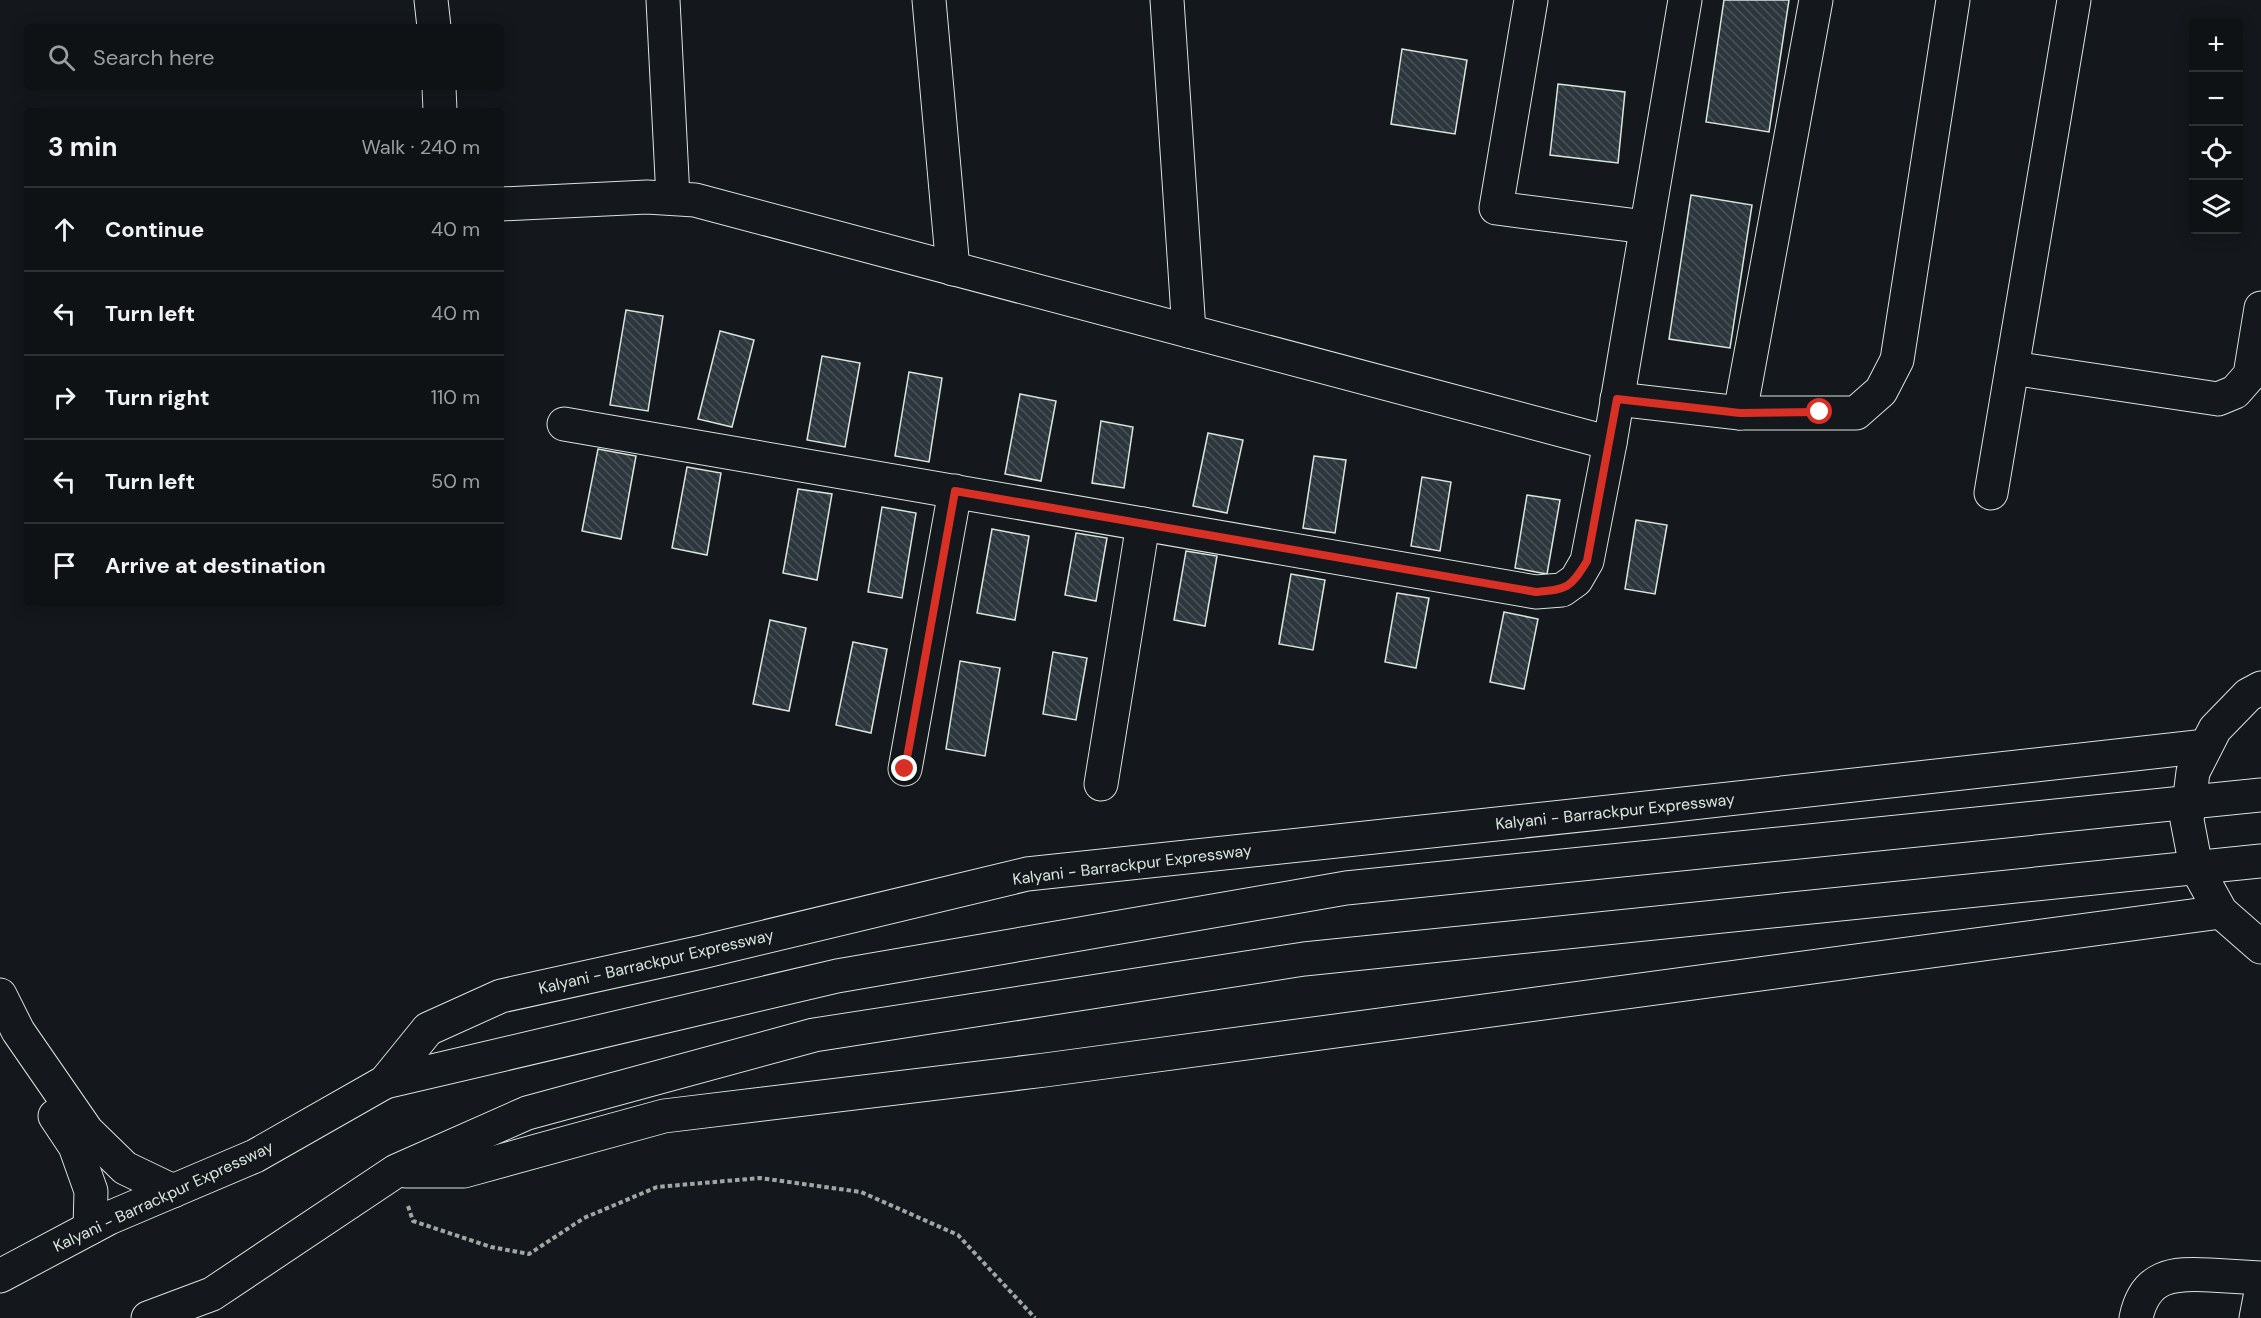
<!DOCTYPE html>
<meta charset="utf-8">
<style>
body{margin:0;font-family:"DM Sans",sans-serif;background:#181b1e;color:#f1f3f6}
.controls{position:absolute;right:18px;top:18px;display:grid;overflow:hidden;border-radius:6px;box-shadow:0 3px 15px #0003}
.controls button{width:54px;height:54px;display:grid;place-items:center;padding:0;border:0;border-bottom:2px solid #2f3234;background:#0f1215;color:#f1f3f6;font:30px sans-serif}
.stop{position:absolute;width:18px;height:18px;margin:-14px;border:4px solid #d93025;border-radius:50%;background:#fff}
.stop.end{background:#d93025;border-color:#fff;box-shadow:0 2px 6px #0008}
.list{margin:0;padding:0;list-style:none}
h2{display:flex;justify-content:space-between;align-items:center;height:78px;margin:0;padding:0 24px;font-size:26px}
h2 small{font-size:20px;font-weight:400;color:#9b9ea0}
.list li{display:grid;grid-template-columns:39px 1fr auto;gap:18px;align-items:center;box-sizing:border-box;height:84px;padding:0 24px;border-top:2px solid #2f3234}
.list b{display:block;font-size:22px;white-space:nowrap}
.list em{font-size:20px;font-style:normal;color:#9b9ea0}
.icon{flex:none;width:33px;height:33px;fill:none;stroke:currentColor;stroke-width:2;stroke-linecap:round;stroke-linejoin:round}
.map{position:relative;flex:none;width:2261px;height:1318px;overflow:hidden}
.search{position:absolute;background:#0f1215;box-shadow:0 3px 15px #0003;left:24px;top:24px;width:480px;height:66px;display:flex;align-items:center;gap:15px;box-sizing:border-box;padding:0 21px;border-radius:6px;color:#9b9ea0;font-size:22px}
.panel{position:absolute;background:#0f1215;box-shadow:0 3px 15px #0003;left:24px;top:108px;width:480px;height:498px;border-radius:6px}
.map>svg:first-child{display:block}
.building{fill:url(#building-back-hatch);stroke:#d8e6dc;stroke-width:1.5}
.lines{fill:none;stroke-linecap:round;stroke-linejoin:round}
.minor-casing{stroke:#d8e6dc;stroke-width:35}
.highway-casing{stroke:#d8e6dc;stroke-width:35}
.path{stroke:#9da8a2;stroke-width:4;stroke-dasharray:4.5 3;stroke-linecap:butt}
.minor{stroke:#14181c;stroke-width:33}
.highway{stroke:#14181c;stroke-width:33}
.route{stroke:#d93025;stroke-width:8}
.labels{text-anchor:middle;stroke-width:4.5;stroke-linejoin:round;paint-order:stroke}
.street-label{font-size:16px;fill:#d8e6dc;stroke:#14181c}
</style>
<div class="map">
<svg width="2261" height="1318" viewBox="0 0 2261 1318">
<defs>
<pattern id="building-back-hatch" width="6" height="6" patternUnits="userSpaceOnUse" patternTransform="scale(1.5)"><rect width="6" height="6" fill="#2c363c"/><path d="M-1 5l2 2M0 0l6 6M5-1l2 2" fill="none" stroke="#4a5358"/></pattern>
</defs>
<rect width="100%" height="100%" fill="#14181c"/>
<g class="building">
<polygon points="1724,0 1789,0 1769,132 1706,122"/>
<polygon points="1402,49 1467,60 1455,134 1391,124"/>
<polygon points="1558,84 1625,92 1618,163 1550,155"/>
<polygon points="1691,195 1752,205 1730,348 1669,339"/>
<polygon points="626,310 663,316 648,411 610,405"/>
<polygon points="720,331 754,340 732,427 698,419"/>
<polygon points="822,356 860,363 845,447 807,440"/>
<polygon points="909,372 942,378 929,462 895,456"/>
<polygon points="1020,394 1056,401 1041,481 1005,474"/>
<polygon points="1101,421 1133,427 1124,488 1092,483"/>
<polygon points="1208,433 1243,440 1227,513 1193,506"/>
<polygon points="598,449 636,456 621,539 582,531"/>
<polygon points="1314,456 1346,460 1335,533 1303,528"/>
<polygon points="687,467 721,473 707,555 672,548"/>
<polygon points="1422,477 1451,482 1440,551 1411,546"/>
<polygon points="798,489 832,494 817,580 783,573"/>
<polygon points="1527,495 1560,500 1547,574 1515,568"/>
<polygon points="882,507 916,513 902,598 868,592"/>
<polygon points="1636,520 1667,525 1655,594 1625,589"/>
<polygon points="992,529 1029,536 1015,620 977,613"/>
<polygon points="1076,533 1107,538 1096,601 1065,595"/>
<polygon points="1186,551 1217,556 1205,626 1174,620"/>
<polygon points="1291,574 1325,580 1313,650 1279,644"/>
<polygon points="1397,593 1429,598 1416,668 1385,662"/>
<polygon points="1504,612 1538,619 1524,689 1490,682"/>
<polygon points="770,620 806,628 789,711 753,704"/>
<polygon points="853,642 887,649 871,733 836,725"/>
<polygon points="1053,652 1087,658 1076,720 1043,714"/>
<polygon points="960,661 1000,668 985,756 946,749"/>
</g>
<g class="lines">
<defs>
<g id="minor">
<polyline points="431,0 434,27"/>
<polyline points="663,0 673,198"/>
<polyline points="929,0 953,269"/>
<polyline points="1167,0 1189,331"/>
<polyline points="1531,0 1496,208 1646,227"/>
<polyline points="439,87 440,111"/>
<polyline points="501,204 647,197 695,200 1610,443"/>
<polyline points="2012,368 2218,399 2235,392 2250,375 2261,308"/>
<polyline points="1617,399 1740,413 1856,413 1881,391 1897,360 1953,0"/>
<polyline points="1740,413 1816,0"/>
<polyline points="564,424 1536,592 1562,590 1576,580 1587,561 1610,443 1685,0"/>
<polyline points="1991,493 2074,0"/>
<polyline points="905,769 955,491"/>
<polyline points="1101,784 1143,524"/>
<polyline points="0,995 18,1031 87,1131 125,1168 173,1191"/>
<polyline points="55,1116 75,1146 91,1191 90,1228"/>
<path d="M 2136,1318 C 2145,1275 2172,1273 2210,1275 C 2227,1276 2244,1277 2261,1278"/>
</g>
<g id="highway">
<polyline points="2261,688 2248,695 2215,729 2193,772 2187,820 2196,867 2221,912 2261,947"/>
<polyline points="385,1082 837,976 1346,888 2261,795"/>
<polyline points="406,1171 464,1171 664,1116 1045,1070 2221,912"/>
<polyline points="0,1276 109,1218 255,1156 385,1082 428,1029 501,996 702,952 1027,874 1665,806 2206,746"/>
<polyline points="148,1318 212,1294 396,1171 527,1113 814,1035 1304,959 2261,861"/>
<polyline points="2256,1318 2261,1292"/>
</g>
</defs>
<use href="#minor" class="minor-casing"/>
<use href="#highway" class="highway-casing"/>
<polyline class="path" points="408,1206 413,1221 491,1247 529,1254 584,1218 657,1187 760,1178 861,1192 958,1235 1035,1318"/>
<use href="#minor" class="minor"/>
<use href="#highway" class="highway"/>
</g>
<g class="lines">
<path class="route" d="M 905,769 L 955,491 L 1536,592 C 1567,589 1570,589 1587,561 L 1617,399 L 1740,413 L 1820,412"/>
</g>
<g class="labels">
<g class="street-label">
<text transform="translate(1615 811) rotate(-6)" y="6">Kalyani - Barrackpur Expressway</text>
<text transform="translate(1132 864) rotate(-7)" y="6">Kalyani - Barrackpur Expressway</text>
<text transform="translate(656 961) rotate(-13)" y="6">Kalyani - Barrackpur Expressway</text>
<text transform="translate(163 1196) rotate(-25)" y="6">Kalyani - Barrackpur Expressway</text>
</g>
</g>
</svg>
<div class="controls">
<button>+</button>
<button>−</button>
<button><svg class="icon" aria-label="locate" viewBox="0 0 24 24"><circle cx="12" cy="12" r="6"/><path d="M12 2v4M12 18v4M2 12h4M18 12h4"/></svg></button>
<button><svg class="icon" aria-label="layers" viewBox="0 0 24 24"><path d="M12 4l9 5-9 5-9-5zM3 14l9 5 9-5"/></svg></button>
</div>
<div class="stop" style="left:1820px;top:412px"></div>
<div class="stop end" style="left:905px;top:769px"></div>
<div class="search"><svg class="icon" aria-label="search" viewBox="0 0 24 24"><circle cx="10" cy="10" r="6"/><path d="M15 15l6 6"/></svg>Search here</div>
<section class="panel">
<h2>3 min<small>Walk · 240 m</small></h2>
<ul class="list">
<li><svg class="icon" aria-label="ahead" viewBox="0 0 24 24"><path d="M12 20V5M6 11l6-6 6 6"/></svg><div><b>Continue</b></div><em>40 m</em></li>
<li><svg class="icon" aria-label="left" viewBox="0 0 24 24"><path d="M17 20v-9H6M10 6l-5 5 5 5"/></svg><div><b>Turn left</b></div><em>40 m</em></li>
<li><svg class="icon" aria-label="right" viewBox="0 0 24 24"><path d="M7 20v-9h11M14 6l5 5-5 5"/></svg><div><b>Turn right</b></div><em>110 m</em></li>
<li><svg class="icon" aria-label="left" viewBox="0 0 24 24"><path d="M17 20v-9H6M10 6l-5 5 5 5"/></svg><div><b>Turn left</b></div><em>50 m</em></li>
<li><svg class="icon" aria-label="arrive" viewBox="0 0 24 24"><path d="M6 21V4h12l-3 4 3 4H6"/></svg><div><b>Arrive at destination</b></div></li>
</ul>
</section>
</div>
